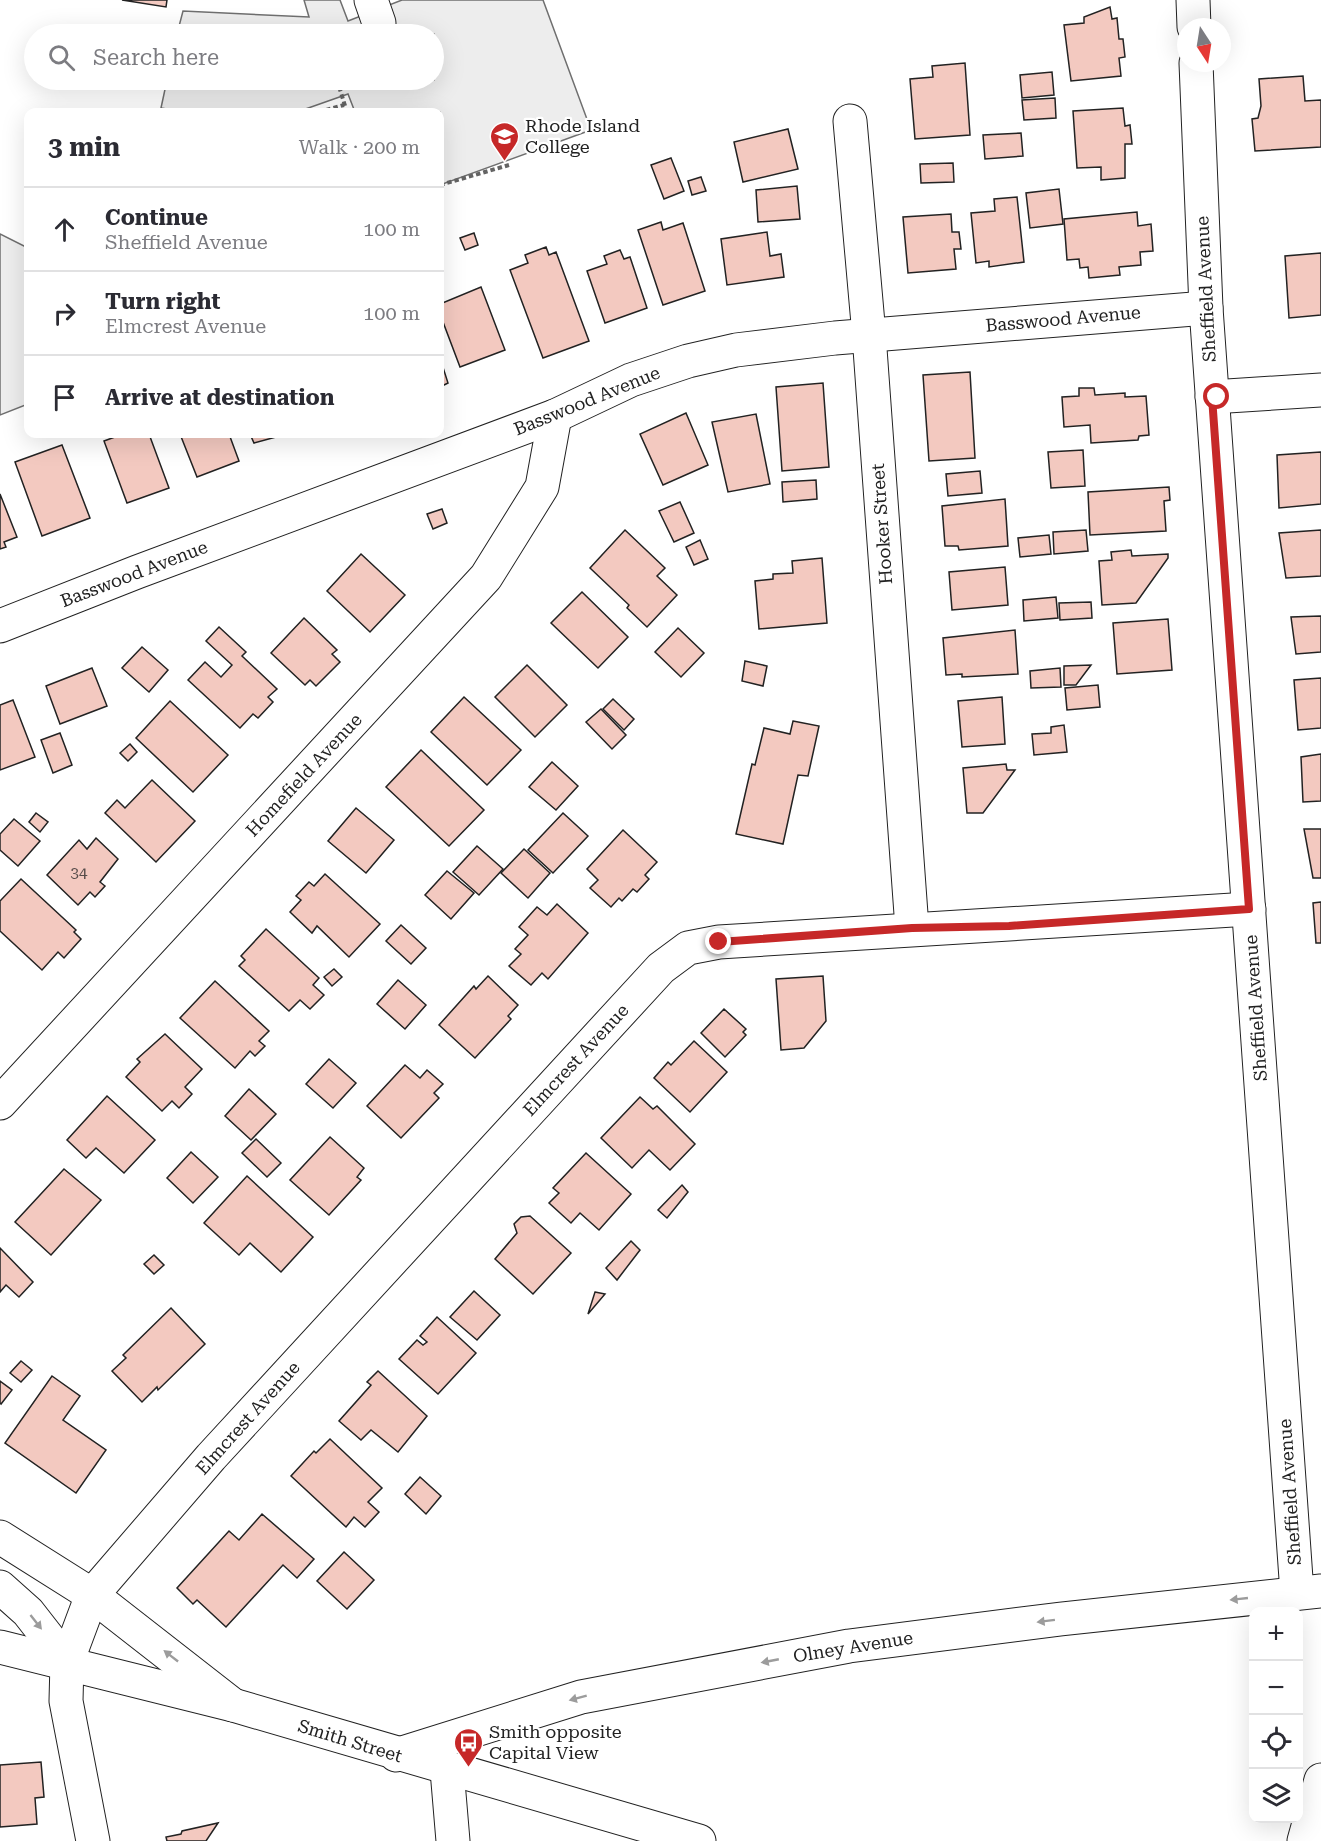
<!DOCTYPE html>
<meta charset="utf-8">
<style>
body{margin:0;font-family:"Roboto Serif",serif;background:#f7f7f7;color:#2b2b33}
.controls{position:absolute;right:18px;bottom:18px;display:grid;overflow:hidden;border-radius:12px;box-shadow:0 6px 24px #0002}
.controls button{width:54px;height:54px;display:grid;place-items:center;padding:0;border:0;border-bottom:2px solid #e1e1e2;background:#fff;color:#2b2b33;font:30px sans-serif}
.compass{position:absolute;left:1177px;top:18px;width:54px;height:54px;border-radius:50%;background:#fff;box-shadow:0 6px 24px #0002;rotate:168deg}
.stop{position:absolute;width:18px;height:18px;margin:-14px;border:4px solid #c62828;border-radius:50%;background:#fff}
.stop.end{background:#c62828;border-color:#fff;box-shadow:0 2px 6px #0008}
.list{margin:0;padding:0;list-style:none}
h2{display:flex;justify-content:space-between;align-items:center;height:78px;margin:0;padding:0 24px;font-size:26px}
h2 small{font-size:20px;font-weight:400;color:#7c7c81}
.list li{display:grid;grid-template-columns:39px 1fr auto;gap:18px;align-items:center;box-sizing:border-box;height:84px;padding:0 24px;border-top:2px solid #e1e1e2}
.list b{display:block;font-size:22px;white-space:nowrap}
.list p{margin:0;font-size:20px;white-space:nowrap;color:#7c7c81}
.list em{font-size:20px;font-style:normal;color:#7c7c81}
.icon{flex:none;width:33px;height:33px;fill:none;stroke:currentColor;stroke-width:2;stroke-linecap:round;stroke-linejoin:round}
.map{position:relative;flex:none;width:1321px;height:1841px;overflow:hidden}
.search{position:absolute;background:#fff;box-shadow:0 6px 24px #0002;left:24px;top:24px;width:420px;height:66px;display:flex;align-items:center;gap:15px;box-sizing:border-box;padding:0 21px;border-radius:33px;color:#7c7c81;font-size:22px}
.panel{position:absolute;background:#fff;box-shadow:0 6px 24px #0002;left:24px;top:108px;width:420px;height:330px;border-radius:12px}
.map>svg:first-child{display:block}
.green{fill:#eee;stroke:#6f6f6f;stroke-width:1.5}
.parking{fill:#ededed;stroke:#6f6f6f;stroke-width:1.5}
.building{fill:#f3c9c0;stroke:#222;stroke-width:1.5}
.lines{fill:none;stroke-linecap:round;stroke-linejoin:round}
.street-casing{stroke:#222;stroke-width:35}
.secondary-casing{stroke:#222;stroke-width:35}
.primary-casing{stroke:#222;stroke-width:35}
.path{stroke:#646464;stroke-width:4;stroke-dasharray:4.5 3;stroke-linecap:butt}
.street{stroke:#fff;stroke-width:33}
.secondary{stroke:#fff;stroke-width:33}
.primary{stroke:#fff;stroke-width:33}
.oneway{fill:#9c9c9c}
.route{stroke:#c62828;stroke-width:8}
.labels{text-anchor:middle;stroke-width:4.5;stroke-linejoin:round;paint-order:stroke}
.number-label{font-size:15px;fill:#564c4a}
.poi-label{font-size:18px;fill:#222;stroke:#fff;text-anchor:start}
.street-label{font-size:18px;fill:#222;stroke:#fff}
</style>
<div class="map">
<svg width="1321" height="1841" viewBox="0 0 1321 1841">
<rect width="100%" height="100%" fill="#fff"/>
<polygon class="green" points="0,234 28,248 28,404 0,415"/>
<polygon class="parking" points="304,0 340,0 348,21 402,0 543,0 591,130 440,185 440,112 355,112 348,94 297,112 184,112 161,108 167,80 434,80 434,34 177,34 183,11 309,17"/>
<g class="building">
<polygon points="122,0 167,0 166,7"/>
<polygon points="1110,7 1112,19 1117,18 1119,39 1123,39 1125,57 1119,58 1121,76 1071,81 1064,25 1084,23 1084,17"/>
<polygon points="965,63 970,135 915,139 910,79 933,77 932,66"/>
<polygon points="1052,72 1054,95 1022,98 1020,75"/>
<polygon points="1303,76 1305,101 1321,100 1321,147 1255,151 1252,119 1258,118 1261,106 1259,79"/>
<polygon points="1055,98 1056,118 1024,120 1022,100"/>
<polygon points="1123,108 1125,126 1130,125 1132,144 1125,144 1125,178 1101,180 1101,167 1077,168 1073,111"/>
<polygon points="788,129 798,169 743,182 734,142"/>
<polygon points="1021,133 1023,156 985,159 983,135"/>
<polygon points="671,158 684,191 664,199 651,165"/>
<polygon points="953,163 954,182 921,183 920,164"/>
<polygon points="701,177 706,191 692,195 688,181"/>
<polygon points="797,186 800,219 758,222 756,190"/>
<polygon points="1059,189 1063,224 1030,228 1026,193"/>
<polygon points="1017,197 1024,262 989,267 989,261 976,263 971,213 995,211 994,199"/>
<polygon points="1137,212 1138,226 1151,224 1153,251 1140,252 1141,265 1119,267 1120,275 1089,278 1088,267 1080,268 1079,259 1067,260 1064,219"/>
<polygon points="951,214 952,232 959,232 961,249 954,249 956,269 908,273 903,217"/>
<polygon points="661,222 663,230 683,223 705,291 663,305 638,230"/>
<polygon points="767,232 770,256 781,254 784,277 727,285 721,239"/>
<polygon points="474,233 478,245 465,250 460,238"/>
<polygon points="546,247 549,255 556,252 589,341 543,358 510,270 528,263 525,255"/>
<polygon points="620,250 624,259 630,257 647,308 605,323 587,271 607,264 604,256"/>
<polygon points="1321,253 1321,315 1289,318 1285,256"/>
<polygon points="481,287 505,350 460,367 440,314 440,304"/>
<polygon points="440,358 448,383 440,387"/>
<polygon points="970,372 975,458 929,461 923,375"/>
<polygon points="823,383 829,467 782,471 776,387"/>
<polygon points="1079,388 1094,388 1095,395 1125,393 1125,397 1146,396 1149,435 1139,436 1138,440 1091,443 1090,425 1064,427 1062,397 1079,396"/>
<polygon points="686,413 708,465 663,485 640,434"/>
<polygon points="756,414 770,484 728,492 712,422"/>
<polygon points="123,434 149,434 169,488 127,503 104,441"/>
<polygon points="180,434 229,434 239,461 197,477"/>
<polygon points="250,434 287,434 254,443"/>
<polygon points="62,445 90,518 42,536 15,462"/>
<polygon points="1083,450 1085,486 1051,488 1048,452"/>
<polygon points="1321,452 1321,504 1279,508 1277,455"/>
<polygon points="980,471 982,493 948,496 946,474"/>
<polygon points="816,480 817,499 783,502 782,482"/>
<polygon points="1169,487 1170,500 1164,501 1166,531 1090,535 1088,492"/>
<polygon points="0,494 17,537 4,542 6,547 0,549"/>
<polygon points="1005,499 1008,546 959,550 958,546 945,546 942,506"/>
<polygon points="680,502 694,533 674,542 659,511"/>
<polygon points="442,509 447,523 433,529 427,514"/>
<polygon points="625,530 665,568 657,576 677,595 647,627 627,608 629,605 590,568"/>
<polygon points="1086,530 1088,551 1054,554 1053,532"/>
<polygon points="1321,530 1321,576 1286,578 1279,533"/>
<polygon points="1049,535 1051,554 1020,557 1018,538"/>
<polygon points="700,540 708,559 694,565 686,547"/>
<polygon points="1131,550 1132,556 1168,554 1168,558 1136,603 1102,605 1099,561 1112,560 1111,552"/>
<polygon points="361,554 405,595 370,632 327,591"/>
<polygon points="822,558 827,623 759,629 755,581 773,579 773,574 793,573 792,561"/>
<polygon points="1005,567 1008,605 952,610 949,572"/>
<polygon points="582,592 628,637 598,668 551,623"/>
<polygon points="1056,597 1058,618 1024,621 1023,600"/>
<polygon points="1091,602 1092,618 1060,620 1059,603"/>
<polygon points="1321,616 1321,652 1296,654 1291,617"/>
<polygon points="304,618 337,650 332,654 340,662 316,686 310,680 305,685 271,653"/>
<polygon points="1168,619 1172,670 1117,674 1113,623"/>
<polygon points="219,627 246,652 242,656 277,689 268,697 273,702 258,718 253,714 240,728 188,680 205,662 221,677 232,665 206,641"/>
<polygon points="678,628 704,653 681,677 655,652"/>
<polygon points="1015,630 1018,674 962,677 962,674 946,675 943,638"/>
<polygon points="142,647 168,670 149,692 122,668"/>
<polygon points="745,661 767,666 763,686 742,681"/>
<polygon points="527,665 567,705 535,737 495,697"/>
<polygon points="1091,665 1076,685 1064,685 1064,666"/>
<polygon points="92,668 107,706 60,724 46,686"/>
<polygon points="1060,668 1061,687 1031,688 1030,671"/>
<polygon points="1321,678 1321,728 1298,730 1294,680"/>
<polygon points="1098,685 1100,707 1067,710 1065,688"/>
<polygon points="464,697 521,750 487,785 431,732"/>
<polygon points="1002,697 1005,744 962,747 958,701"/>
<polygon points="613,699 634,719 624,730 603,709"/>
<polygon points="13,700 35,757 0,770 0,705"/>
<polygon points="170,701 228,755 193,792 136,738"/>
<polygon points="601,709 626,735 612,749 586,722"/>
<polygon points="793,721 819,726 808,776 798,775 783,844 736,834 752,764 755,765 764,728 790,734"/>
<polygon points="1064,725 1067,752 1034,755 1032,734 1051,733 1051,727"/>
<polygon points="60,733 72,765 53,773 41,740"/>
<polygon points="130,744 137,752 128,761 120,753"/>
<polygon points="421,750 484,810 449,846 386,787"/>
<polygon points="1321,754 1321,801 1303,802 1301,757"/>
<polygon points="552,762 578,786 556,810 529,787"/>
<polygon points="1006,764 1007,770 1015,770 983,813 967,813 963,768"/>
<polygon points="152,780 195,821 156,862 105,813 117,800 125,808"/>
<polygon points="356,808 394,840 366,873 328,841"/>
<polygon points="36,813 48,822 40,832 29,822"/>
<polygon points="563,813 588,836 553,873 528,850"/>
<polygon points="14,819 40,841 18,866 0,850 0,834"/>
<polygon points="1304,829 1321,829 1321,878 1313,878"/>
<polygon points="623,830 657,862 645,875 649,879 637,892 633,889 622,901 619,898 611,907 590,888 598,880 587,869"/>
<polygon points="96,838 118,859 100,882 105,886 95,897 90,892 78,905 47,875 79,840 87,849"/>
<polygon points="477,846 503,869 479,895 453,872"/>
<polygon points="524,849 550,873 528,898 501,873"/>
<polygon points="447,871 474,893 451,919 425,895"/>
<polygon points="325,874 380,924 349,957 317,926 312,933 290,912 301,900 296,896 309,882 314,886"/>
<polygon points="21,879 76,930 74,932 81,939 64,958 58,952 42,970 0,931 0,901"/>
<polygon points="1321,902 1321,943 1316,943 1313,903"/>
<polygon points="557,904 588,933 548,979 542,973 531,985 509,966 521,954 515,949 528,935 519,927 537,907 547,915"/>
<polygon points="401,925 426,948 411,964 386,941"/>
<polygon points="266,929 319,978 313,985 324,995 310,1009 300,1000 289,1011 239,966 245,960 241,956"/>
<polygon points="334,969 342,977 332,986 324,977"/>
<polygon points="488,976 518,1005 508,1016 511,1019 475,1058 439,1025 474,986 476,989"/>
<polygon points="823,976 826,1021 804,1048 781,1050 776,979"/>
<polygon points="398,980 426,1005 405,1029 377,1004"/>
<polygon points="215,981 269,1031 259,1041 265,1046 255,1056 250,1051 235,1068 180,1018"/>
<polygon points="724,1009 746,1029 743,1032 746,1035 725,1057 701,1033"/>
<polygon points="165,1034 202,1069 185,1087 192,1094 179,1108 172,1101 162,1111 126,1077 140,1062 137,1059"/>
<polygon points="694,1041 727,1072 690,1112 654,1078 668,1062 671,1065"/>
<polygon points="329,1059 356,1083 333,1108 306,1084"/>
<polygon points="405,1065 420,1078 427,1070 443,1084 434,1093 439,1098 401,1138 367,1106"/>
<polygon points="249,1089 276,1114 251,1140 225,1116"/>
<polygon points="107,1096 155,1140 124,1173 96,1148 86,1158 67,1140"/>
<polygon points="640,1097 653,1109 657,1106 695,1144 670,1170 649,1150 632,1168 601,1138"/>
<polygon points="330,1137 364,1168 357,1177 361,1180 329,1215 290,1180"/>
<polygon points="256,1139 281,1163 267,1177 242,1153"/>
<polygon points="191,1152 218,1177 193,1203 167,1178"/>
<polygon points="586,1153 631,1194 599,1230 580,1213 571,1223 549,1203 559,1193 553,1188"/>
<polygon points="64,1169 101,1200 51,1255 15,1222"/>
<polygon points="247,1176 313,1237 281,1272 250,1243 239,1255 204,1223"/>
<polygon points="682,1185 688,1192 667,1218 658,1210"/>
<polygon points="530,1216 571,1253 533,1294 495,1259 517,1233 514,1224 521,1217"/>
<polygon points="631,1241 640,1250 617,1280 606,1268"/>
<polygon points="0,1248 33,1282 19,1297 6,1285 0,1292"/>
<polygon points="154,1255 164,1265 154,1274 144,1264"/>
<polygon points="474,1291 500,1315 477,1340 450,1317"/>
<polygon points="595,1292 605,1294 588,1314"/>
<polygon points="171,1308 205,1344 158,1390 157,1387 142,1402 112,1371 126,1358 123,1355"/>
<polygon points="437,1317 476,1353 438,1394 399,1359 417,1340 423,1345 427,1342 420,1336"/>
<polygon points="21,1361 32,1370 21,1382 10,1373"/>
<polygon points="378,1371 427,1416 398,1452 371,1430 361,1440 339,1421 371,1385 367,1382"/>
<polygon points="52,1376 80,1396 63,1420 106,1450 76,1493 5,1443"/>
<polygon points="0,1381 12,1390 1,1404 0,1403"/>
<polygon points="330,1439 382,1488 368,1502 379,1512 365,1527 354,1517 346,1527 291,1476 314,1451 316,1453"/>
<polygon points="420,1477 441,1496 426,1514 405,1494"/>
<polygon points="262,1514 314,1559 297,1578 283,1565 226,1627 197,1600 193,1604 177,1588 229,1531 239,1540"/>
<polygon points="344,1552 374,1580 347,1609 317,1581"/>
<polygon points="41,1762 44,1797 35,1798 37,1824 0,1827 0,1765"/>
<polygon points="218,1823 206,1841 167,1841 166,1837 181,1834 182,1831"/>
</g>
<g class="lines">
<defs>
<g id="street">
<polyline points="371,0 379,23"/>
<polyline points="1193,0 1194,27"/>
<polyline points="1196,63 1206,308 1297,1593"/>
<polyline points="850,121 869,335 912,928"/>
<polyline points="1212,397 1321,390"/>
<polyline points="0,626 137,572 555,416 631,380 688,361 736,350 835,338 1206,308"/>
<polyline points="0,1103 486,577 542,487 555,416"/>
<polyline points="447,1770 453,1841"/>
<polyline points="93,1841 66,1701 67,1662 92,1595 211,1457 661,968 688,948 719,942 1249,909"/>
<polyline points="1304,1841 1321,1780"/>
</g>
<g id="secondary">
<polyline points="0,1537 92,1595 233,1705"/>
<polyline points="0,1587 28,1612 67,1662"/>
<polyline points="396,1755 581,1697 849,1646 1061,1619 1321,1591"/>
</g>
<polyline id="primary" points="0,1647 233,1705 699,1841"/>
</defs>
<use href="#street" class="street-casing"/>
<use href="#secondary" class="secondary-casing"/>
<use href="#primary" class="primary-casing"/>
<g class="path">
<polyline points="337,80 347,112"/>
<polyline points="164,112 167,112"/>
<polyline points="319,112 344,105"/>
<polyline points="440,185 509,165"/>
</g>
<use href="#street" class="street"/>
<use href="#secondary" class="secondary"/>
<use href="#primary" class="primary"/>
</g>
<defs><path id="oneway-solid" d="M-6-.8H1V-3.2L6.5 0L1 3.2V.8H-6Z" transform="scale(1.5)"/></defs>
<g class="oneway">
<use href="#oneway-solid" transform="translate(1239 1599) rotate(174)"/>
<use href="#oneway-solid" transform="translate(1046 1621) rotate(173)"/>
<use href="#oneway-solid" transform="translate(36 1622) rotate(52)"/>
<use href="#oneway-solid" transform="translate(171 1656) rotate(-142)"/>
<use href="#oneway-solid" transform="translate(770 1661) rotate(169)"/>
<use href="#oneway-solid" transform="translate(578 1698) rotate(165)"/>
</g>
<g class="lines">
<polyline class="route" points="719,942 912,928 1009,926 1249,909 1212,397 1217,397"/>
</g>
<defs>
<symbol id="university-pin" viewBox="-11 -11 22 30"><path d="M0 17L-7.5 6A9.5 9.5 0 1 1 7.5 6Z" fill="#c62828" stroke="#fff"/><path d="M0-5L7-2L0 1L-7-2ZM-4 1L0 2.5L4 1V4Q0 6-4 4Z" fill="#fff"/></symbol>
<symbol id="bus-pin" viewBox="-11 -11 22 30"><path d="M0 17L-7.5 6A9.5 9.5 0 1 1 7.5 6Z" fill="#c62828" stroke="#fff"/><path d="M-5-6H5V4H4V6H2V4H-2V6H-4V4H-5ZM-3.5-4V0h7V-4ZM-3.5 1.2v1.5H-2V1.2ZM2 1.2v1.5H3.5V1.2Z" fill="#fff"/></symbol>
</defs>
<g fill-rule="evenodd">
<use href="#university-pin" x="488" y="120" width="33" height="45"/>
<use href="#bus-pin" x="452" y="1726" width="33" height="45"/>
</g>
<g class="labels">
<g class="number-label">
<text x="79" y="878">34</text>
</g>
<g class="poi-label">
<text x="525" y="132">Rhode Island<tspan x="525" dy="21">College</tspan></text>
<text x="489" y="1738">Smith opposite<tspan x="489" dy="21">Capital View</tspan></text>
</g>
<g class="street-label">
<text transform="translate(1206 289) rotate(-93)" y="6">Sheffield Avenue</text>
<text transform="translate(1063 319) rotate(-5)" y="6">Basswood Avenue</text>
<text transform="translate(587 401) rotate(-22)" y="6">Basswood Avenue</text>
<text transform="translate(882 524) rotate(-94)" y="6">Hooker Street</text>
<text transform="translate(134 574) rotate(-21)" y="6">Basswood Avenue</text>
<text transform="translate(304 775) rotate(-47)" y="6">Homefield Avenue</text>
<text transform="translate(1256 1008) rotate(-94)" y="6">Sheffield Avenue</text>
<text transform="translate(576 1060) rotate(-47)" y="6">Elmcrest Avenue</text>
<text transform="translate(248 1418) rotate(-48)" y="6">Elmcrest Avenue</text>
<text transform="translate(1290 1492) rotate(-94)" y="6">Sheffield Avenue</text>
<text transform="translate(853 1647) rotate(-9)" y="6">Olney Avenue</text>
<text transform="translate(350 1741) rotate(17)" y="6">Smith Street</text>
</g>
</g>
</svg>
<div class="controls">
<button>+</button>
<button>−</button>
<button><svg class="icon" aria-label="locate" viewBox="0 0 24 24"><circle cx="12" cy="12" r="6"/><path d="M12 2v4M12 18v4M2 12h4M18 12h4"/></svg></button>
<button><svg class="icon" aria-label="layers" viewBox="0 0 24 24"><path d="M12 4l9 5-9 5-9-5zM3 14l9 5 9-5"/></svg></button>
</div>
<svg class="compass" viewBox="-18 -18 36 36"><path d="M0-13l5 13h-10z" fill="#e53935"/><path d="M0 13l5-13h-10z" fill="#7c7c81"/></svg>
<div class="stop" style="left:1217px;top:397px"></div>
<div class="stop end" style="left:719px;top:942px"></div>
<div class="search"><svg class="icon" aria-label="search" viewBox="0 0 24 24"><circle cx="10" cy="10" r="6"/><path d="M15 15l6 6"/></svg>Search here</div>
<section class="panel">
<h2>3 min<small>Walk · 200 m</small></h2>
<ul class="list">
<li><svg class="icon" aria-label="ahead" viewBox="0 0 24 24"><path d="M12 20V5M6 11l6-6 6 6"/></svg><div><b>Continue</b><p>Sheffield Avenue</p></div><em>100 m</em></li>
<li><svg class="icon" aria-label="right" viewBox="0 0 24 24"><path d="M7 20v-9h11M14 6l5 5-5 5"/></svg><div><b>Turn right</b><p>Elmcrest Avenue</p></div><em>100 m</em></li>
<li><svg class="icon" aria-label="arrive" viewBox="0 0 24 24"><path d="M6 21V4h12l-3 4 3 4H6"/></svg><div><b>Arrive at destination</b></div></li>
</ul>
</section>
</div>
